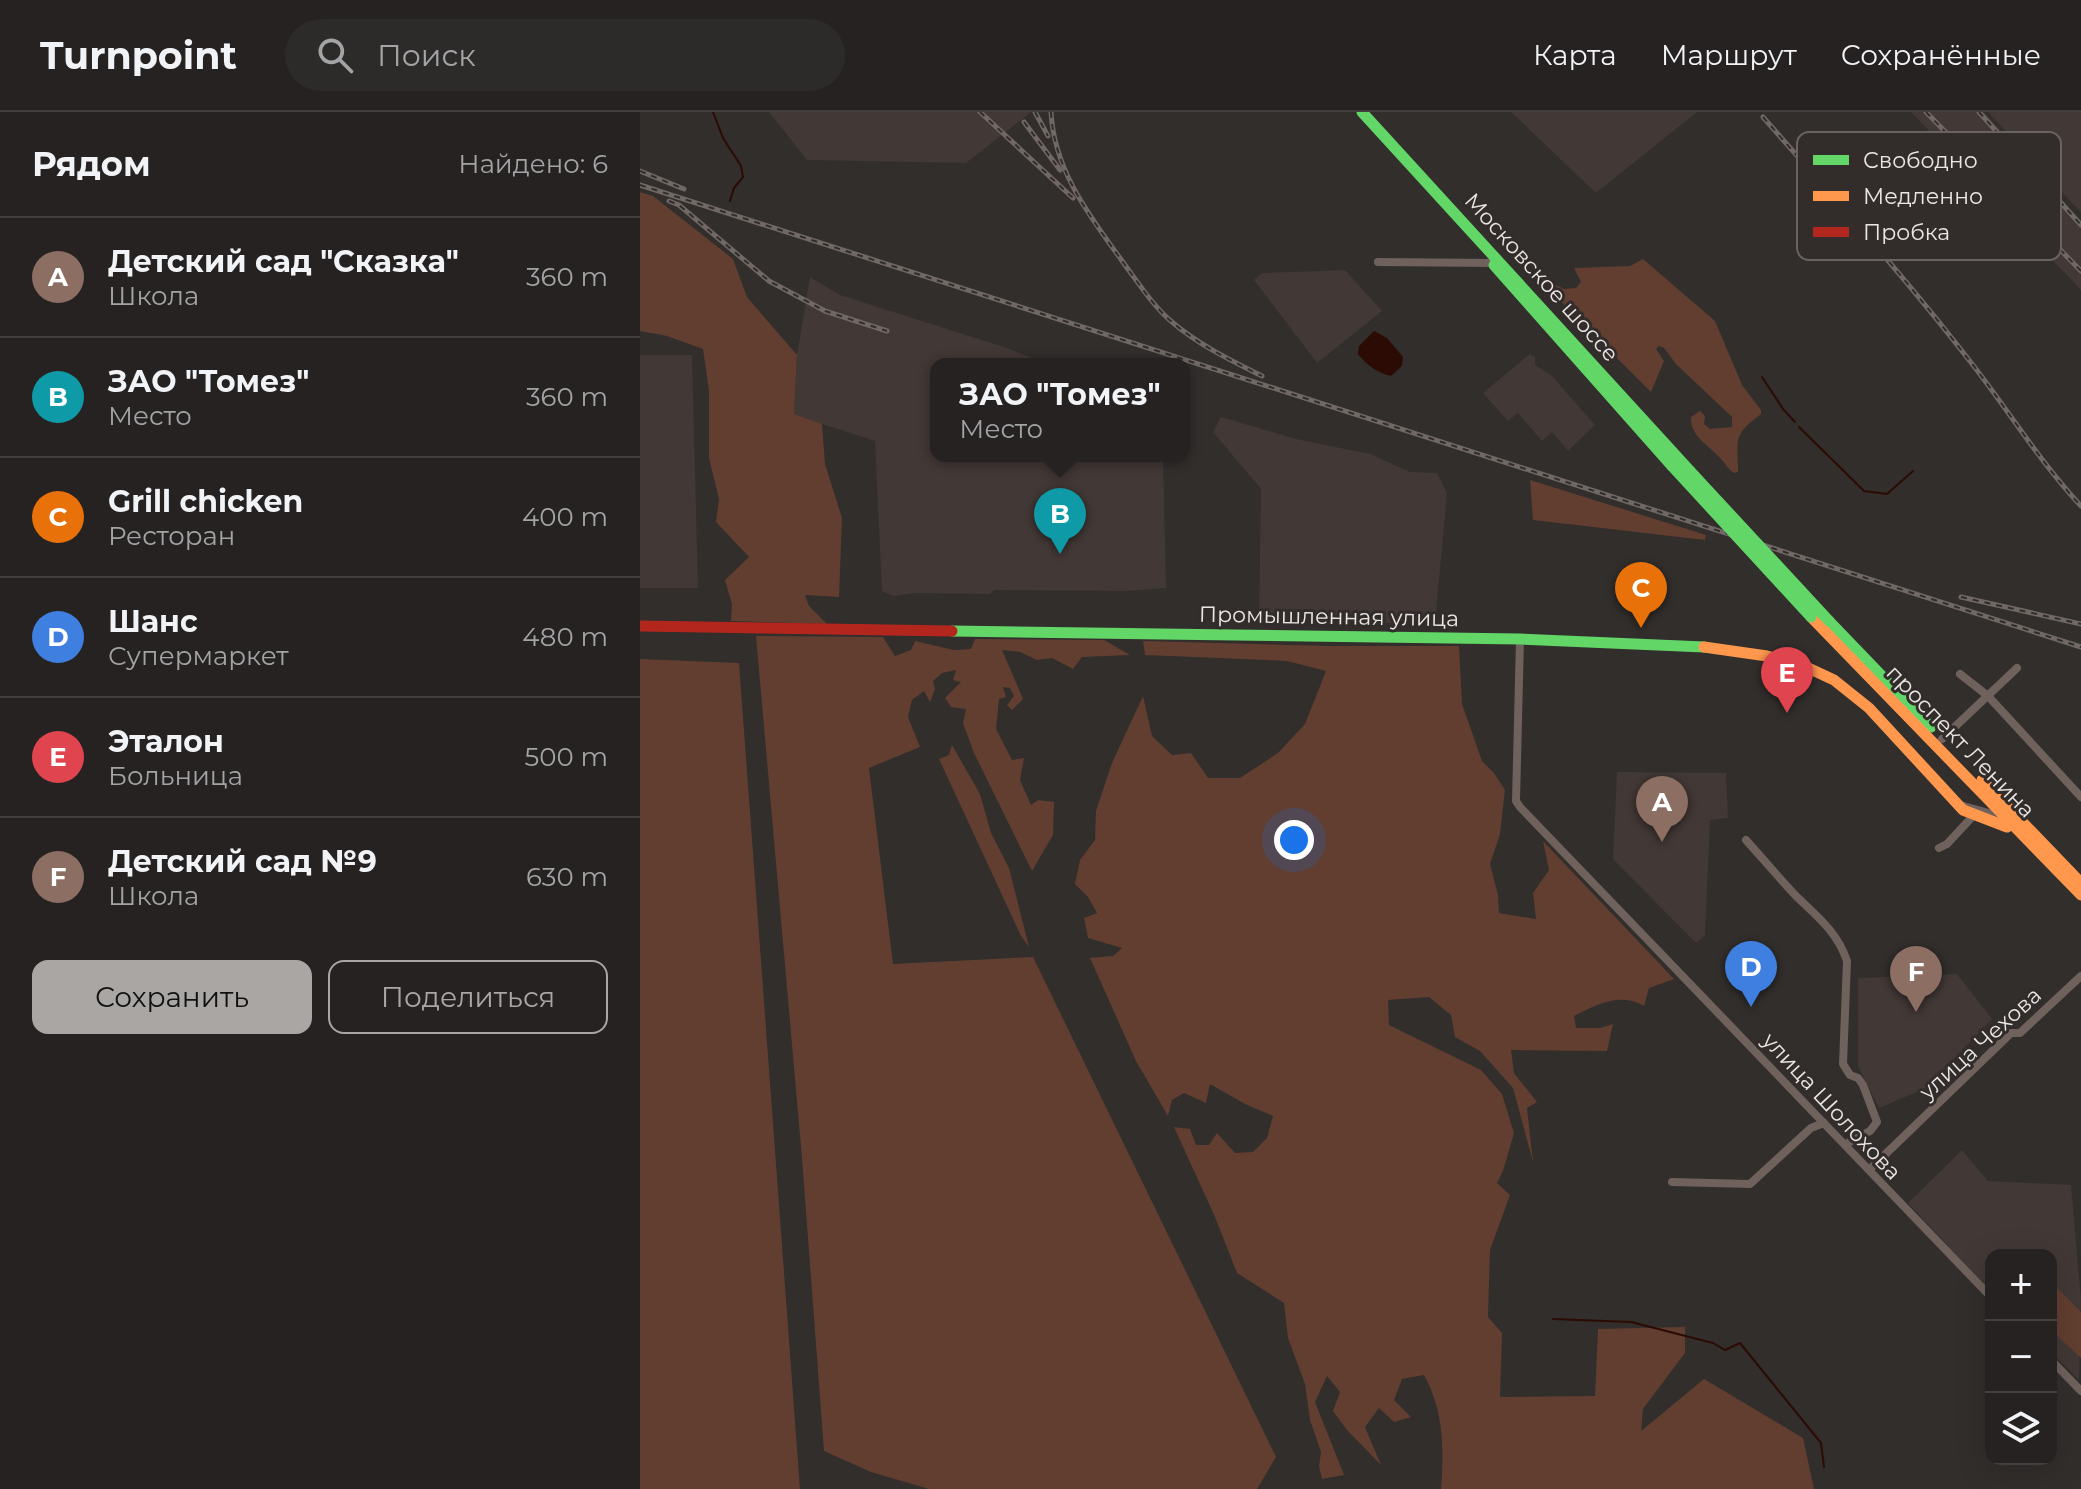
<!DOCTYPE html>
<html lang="ru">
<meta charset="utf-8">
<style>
body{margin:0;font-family:Montserrat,sans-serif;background:#2d2a2a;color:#f1f3f6}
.controls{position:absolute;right:24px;bottom:24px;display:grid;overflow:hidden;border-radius:16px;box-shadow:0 8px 32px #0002}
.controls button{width:72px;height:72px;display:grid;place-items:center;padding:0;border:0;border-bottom:2px solid #423f3f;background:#252221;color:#f1f3f6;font:40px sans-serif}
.you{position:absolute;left:654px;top:728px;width:28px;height:28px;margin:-20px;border:6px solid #fff;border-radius:50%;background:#1a73e8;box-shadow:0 0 0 12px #1a73e833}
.badge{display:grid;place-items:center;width:52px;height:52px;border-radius:50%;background:#a9a6a4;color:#fff;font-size:26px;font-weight:700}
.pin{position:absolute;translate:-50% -66px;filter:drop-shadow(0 2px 4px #0008)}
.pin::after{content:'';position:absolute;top:42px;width:28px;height:24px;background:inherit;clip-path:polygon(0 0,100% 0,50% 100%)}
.popup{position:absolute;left:290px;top:246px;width:260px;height:104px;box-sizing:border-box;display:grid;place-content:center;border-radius:16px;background:#252221;filter:drop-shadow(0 2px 6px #0005);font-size:26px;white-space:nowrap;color:#a3a4a5}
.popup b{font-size:30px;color:#f1f3f6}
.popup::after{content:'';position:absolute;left:50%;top:100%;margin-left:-16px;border:16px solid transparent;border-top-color:#252221}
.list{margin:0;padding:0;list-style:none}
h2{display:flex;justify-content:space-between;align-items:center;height:104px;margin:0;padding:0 32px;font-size:34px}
h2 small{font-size:26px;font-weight:400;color:#a3a4a5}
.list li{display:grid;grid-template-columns:52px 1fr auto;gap:24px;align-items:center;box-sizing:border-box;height:120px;padding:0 32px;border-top:2px solid #423f3f}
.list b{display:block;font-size:30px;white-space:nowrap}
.list p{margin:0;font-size:26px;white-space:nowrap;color:#a3a4a5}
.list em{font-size:26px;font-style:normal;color:#a3a4a5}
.actions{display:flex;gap:16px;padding:24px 32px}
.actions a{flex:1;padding:18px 0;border:2px solid #a9a6a4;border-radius:16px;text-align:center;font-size:28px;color:#a9a6a4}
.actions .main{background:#a9a6a4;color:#111}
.icon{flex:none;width:44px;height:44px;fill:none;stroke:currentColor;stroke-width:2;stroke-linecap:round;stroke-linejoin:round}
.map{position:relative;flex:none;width:1441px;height:1377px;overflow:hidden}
header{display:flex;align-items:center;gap:48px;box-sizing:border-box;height:112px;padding:0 40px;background:#252221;border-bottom:2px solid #423f3f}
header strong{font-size:38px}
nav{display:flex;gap:44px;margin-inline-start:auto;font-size:28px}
.search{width:560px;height:72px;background:#2d2a2a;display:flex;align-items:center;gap:20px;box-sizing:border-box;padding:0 28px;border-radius:44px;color:#a3a4a5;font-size:30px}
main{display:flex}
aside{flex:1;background:#252221}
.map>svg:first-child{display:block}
.built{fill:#423835}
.green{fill:#613e30}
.water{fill:#2b0b04}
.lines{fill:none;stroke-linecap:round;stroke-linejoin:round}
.stream{stroke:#2b0b04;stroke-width:2}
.street{stroke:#6f615c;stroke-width:8}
.fast{stroke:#63d668;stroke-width:11}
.slow{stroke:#ff974d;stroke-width:11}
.jam{stroke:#b3261e;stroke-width:11}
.rail-casing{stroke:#706864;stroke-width:5}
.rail{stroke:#322d2b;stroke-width:2;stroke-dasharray:6;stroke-linecap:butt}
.fast-bridge{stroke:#63d668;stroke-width:11}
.labels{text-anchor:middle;stroke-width:6;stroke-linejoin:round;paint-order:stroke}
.street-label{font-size:22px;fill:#e9e6e5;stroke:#322d2b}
.key{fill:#322d2b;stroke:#696463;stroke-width:2}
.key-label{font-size:22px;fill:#e9e6e5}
</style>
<header>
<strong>Turnpoint</strong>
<div class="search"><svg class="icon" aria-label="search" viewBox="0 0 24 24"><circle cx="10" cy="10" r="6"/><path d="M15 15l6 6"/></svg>Поиск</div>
<nav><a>Карта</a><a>Маршрут</a><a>Сохранённые</a></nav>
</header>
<main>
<aside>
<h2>Рядом<small>Найдено: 6</small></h2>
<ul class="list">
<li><span class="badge" style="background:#8d6e63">A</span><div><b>Детский сад &quot;Сказка&quot;</b><p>Школа</p></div><em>360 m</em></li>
<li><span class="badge" style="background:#0f9aa8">B</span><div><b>ЗАО &quot;Томез&quot;</b><p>Место</p></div><em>360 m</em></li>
<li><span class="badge" style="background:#e8710a">C</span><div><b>Grill chicken</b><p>Ресторан</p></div><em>400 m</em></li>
<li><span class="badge" style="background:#3f7fe0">D</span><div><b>Шанс</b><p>Супермаркет</p></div><em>480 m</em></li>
<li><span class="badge" style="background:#e0444e">E</span><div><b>Эталон</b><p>Больница</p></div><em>500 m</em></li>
<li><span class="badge" style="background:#8d6e63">F</span><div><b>Детский сад №9</b><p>Школа</p></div><em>630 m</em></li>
</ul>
<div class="actions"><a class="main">Сохранить</a><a>Поделиться</a></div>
</aside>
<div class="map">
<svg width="1441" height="1377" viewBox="0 0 1441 1377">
<rect width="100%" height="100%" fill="#312e2c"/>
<g class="built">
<polygon points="129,0 391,0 326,51 167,48"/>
<polygon points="871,0 1057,0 956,81"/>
<polygon points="1271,0 1344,0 1441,109 1441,178"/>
<polygon points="1348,0 1441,0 1441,100 1433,92"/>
<polygon points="705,158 742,199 677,251 614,168 622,161"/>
<polygon points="170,165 200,183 364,235 407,252 296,252 296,344 523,344 526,476 485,479 354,478 350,482 275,481 253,484 242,479 235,329 154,303 157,243"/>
<polygon points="890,242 895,245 895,253 911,263 955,313 928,339 912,320 902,329 878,301 868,309 843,281"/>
<polygon points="0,243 52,243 58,476 0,476"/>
<polygon points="581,305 656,327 730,342 770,360 797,361 807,381 795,512 619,508 621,377 573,320"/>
<polygon points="977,660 1086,661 1088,706 1070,708 1065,823 1056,831 973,747"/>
<polygon points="1317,862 1352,907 1286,976 1239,996 1218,954 1218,866"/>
<polygon points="1322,1038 1348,1069 1431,1073 1441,1187 1439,1268 1411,1240 1411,1143 1351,1143 1351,1180 1268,1091"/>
</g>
<g class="green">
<polygon points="0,80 13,84 93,147 107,185 157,243 154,302 182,312 185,352 202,406 199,485 165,483 169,494 187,512 91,509 92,492 85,468 109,445 76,410 79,387 69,346 69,279 63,237 27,224 0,219"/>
<path d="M 1003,147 L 1075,209 L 1102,273 L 1121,298 L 1121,302 C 1092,324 1098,326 1098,360 L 1094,361 C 1088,357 1086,352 1081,347 C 1069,333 1050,325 1051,305 L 1060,299 L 1065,304 L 1064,312 L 1070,317 L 1092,315 L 1092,305 L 1036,252 L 1024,236 L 1019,234 L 1016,237 L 1024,249 L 1011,280 L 924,193 L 909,173 L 912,171 L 924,177 L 936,176 L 941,170 L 934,156 L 990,154 Z"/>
<polygon points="890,368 1066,423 1065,428 893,408"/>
<polygon points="116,524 243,525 255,544 271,538 275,529 314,538 331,537 335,527 464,528 490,543 442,545 433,557 412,546 397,548 380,540 362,538 383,587 372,598 367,593 374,584 370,576 363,575 366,585 359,587 356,617 372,648 384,646 380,668 391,693 398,688 414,690 413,723 392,759 334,641 323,611 326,597 311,595 305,586 321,570 313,568 316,558 302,561 293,569 295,577 290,590 284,579 272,588 268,605 280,635 229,656 253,852 393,845 636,1345 617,1377 289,1377 231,1360 184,1339 162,1046"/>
<path d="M 503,529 L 690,534 L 819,534 L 822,592 L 842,649 L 854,661 L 865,678 L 860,722 L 850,752 L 858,783 L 859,801 L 896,807 L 893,781 L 909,758 L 903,729 L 1034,867 L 1009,876 L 1004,894 C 980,880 958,892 934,904 L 936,916 L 960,916 L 973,912 L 967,939 L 871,938 L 874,961 L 897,990 L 887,996 L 893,1050 L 873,976 L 840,939 L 815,925 L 811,903 L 789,885 L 748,888 L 749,913 L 841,958 L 862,982 L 874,1021 L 863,1059 L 857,1071 L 870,1083 L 850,1138 L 848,1205 L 862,1221 L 860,1285 L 955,1284 L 958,1217 L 1045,1215 L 1045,1241 L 1003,1297 L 1001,1319 L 1064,1267 L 1163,1326 L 1174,1377 L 801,1377 C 804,1337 804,1299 784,1263 L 762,1267 L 754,1288 L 771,1305 L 754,1310 L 739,1296 L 725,1315 L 741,1353 L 707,1318 L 693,1299 L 700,1280 L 687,1264 L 675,1290 L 704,1363 L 682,1367 L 679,1354 L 681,1340 L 670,1308 L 665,1272 L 648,1226 L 644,1191 L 597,1161 L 575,1105 L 534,1015 L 550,1017 L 556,1033 L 569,1033 L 577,1021 L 595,1041 L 613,1040 L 627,1026 L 633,1004 L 605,992 L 570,972 L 566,991 L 544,981 L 532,988 L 528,1004 L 496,949 L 450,846 L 473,844 L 482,836 L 448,826 L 444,806 L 457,801 L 448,785 L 435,772 L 440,748 L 455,728 L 456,699 L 472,651 L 503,584 L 512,624 L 532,643 L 551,641 L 568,666 L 600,666 L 638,641 L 665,612 L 686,559 L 647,549 L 505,543 Z"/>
<polygon points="0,547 99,551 160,1377 0,1377"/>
<polygon points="312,633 340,682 351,721 369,756 389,835 381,824 299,647 309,643"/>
<polygon points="1411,1175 1417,1176 1441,1200 1441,1246 1411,1218"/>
</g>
<path class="water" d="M 734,219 L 747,226 L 763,245 L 762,254 L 751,264 C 737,261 727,253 718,242 L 719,234 Z"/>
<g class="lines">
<g class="stream">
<polyline points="73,0 83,26 101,54 103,65 94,76 90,89"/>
<polyline points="1122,265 1143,297 1155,310"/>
<polyline points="1159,315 1224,379 1247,382 1273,359"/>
<polyline points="913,1207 991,1210 1073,1231 1085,1238 1100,1231 1181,1331 1184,1355"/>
</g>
<g class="street">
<polyline points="738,150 853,151 858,147"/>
<polyline points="880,527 876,689 880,695 1351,1185"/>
<polyline points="1320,562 1348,584 1441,685"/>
<polyline points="1302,627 1377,556"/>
<polyline points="1320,693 1367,706"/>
<path d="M 1106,728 C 1123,747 1140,767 1157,785 C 1178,805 1198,821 1207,849 L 1203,952 L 1210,963 L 1218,966 L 1223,973 L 1237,1010 L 1230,1019 L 1206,1032"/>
<polyline points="1299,736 1307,732 1333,704"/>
<polyline points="1229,1058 1371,921 1380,921 1441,864"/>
<polyline points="1032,1070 1110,1072 1171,1016 1184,1011"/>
<polyline points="1411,1248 1441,1279"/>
</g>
<g class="fast">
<polyline points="722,0 1050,359"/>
<polyline points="854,153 1032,354"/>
<polyline points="1189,509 1291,615"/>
<polyline points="312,519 880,527 1064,535"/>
</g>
<g class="slow">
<polyline points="1171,505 1441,783"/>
<polyline points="1064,535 1127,544 1164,554 1194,568 1229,596 1323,698 1367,715 1380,707"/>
<polyline points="1342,668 1441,771"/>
</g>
<polyline class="jam" points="0,514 312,519"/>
<defs>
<g id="rail">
<polyline points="340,0 433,86"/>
<polyline points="395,0 408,24"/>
<path d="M 411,0 C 414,60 452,107 485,153 C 499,172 514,195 532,210 C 559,233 590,248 622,264"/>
<polyline points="1286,0 1441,159"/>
<polyline points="1339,0 1441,113"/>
<path d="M 1123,5 C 1193,85 1264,164 1329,248 C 1367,296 1399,349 1441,394"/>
<polyline points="384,10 420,58"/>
<polyline points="0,59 44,77"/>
<polyline points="0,73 1441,535"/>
<polyline points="29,89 39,93 129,169 185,199 247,219"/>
<polyline points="1321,485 1441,512"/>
</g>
</defs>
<use href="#rail" class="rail-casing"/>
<use href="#rail" class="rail"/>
<g class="fast-bridge">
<polyline points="1032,354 1171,505"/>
<polyline points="1050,359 1189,509"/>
</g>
</g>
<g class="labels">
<g class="street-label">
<text transform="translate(902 165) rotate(48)" y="8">Московское шоссе</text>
<text transform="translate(689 504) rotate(1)" y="8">Промышленная улица</text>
<text transform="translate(1321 629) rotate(46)" y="8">проспект Ленина</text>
<text transform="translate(1340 931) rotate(-42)" y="8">улица Чехова</text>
<text transform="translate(1192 994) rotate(47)" y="8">улица Шолохова</text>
</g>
</g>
<rect x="1157" y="20" width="264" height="128" rx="12" class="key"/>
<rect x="1173" y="43" width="36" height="10" fill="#63d668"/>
<rect x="1173" y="79" width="36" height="10" fill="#ff974d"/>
<rect x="1173" y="115" width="36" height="10" fill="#b3261e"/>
<g class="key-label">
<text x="1223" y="56">Свободно</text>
<text x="1223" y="92">Медленно</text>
<text x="1223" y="128">Пробка</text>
</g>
</svg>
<div class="controls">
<button>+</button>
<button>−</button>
<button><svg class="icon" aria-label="layers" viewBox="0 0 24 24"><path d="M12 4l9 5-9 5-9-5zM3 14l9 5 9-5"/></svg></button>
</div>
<div class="you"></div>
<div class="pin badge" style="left:1022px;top:730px;background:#8d6e63">A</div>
<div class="pin badge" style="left:420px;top:442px;background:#0f9aa8">B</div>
<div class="popup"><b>ЗАО &quot;Томез&quot;</b>Место</div>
<div class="pin badge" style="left:1001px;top:516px;background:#e8710a">C</div>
<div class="pin badge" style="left:1111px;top:895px;background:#3f7fe0">D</div>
<div class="pin badge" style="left:1147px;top:601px;background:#e0444e">E</div>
<div class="pin badge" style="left:1276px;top:900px;background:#8d6e63">F</div>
</div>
</main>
